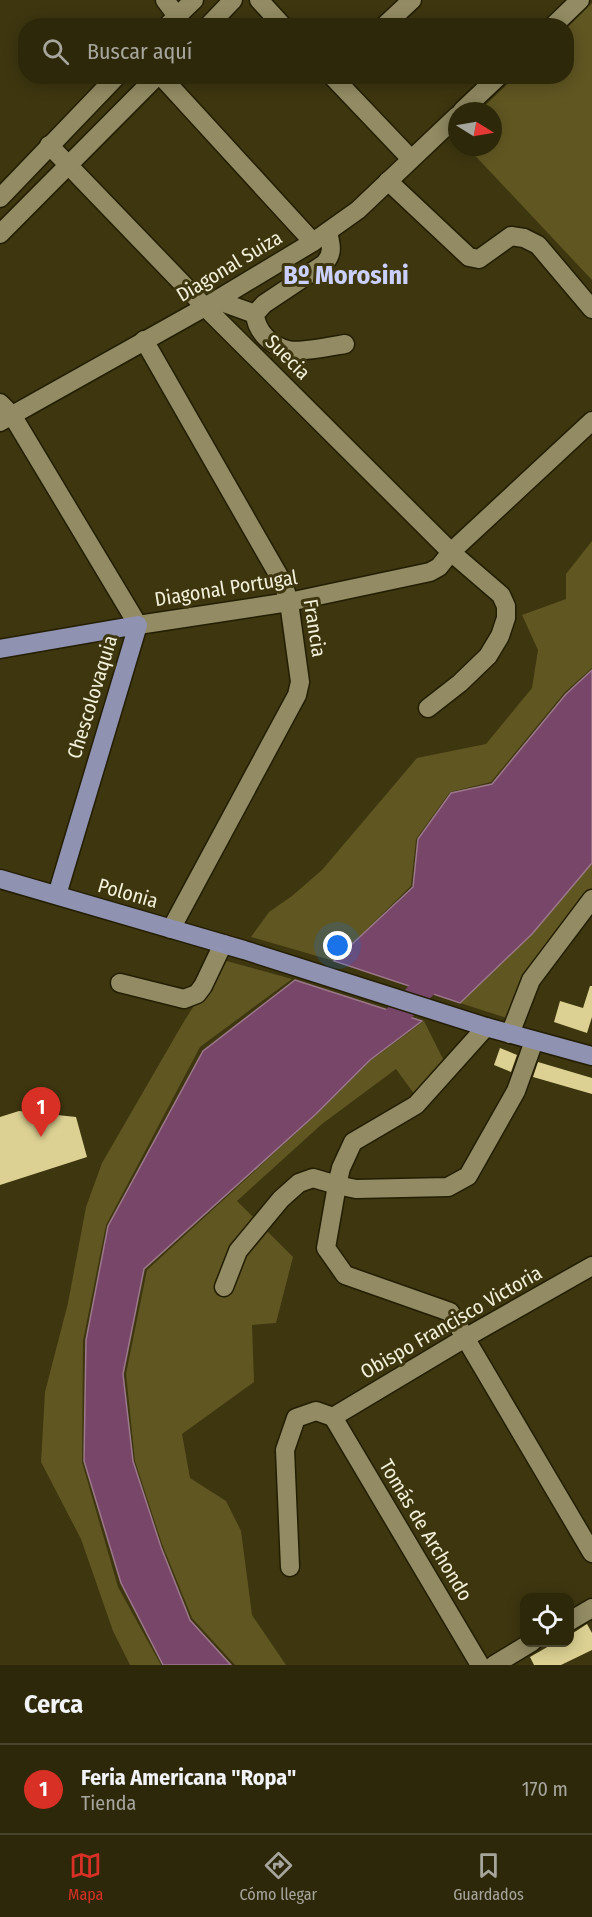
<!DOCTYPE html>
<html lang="es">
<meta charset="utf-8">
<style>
body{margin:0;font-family:"Fira Sans Condensed",sans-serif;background:#3a3419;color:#f1f3f6}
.controls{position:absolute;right:18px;bottom:18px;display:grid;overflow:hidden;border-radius:12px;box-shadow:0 3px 15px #0003}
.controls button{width:54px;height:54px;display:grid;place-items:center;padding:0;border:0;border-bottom:2px solid #49442c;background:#2e280b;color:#f1f3f6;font:30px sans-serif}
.compass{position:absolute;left:448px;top:102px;width:54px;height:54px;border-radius:50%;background:#2e280b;box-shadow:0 3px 15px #0003;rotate:101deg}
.you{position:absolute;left:338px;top:946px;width:21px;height:21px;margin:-15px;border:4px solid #fff;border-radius:50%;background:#1a73e8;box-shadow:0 0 0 9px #1a73e833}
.badge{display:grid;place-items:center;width:39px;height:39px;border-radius:50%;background:#d93025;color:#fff;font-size:20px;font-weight:700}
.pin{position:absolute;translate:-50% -50px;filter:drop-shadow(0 2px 3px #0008)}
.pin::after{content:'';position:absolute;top:32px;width:21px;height:18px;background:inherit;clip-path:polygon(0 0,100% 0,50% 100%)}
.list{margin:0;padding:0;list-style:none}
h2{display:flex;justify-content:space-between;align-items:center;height:78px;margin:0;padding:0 24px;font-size:26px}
h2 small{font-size:20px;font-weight:400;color:#a7a69d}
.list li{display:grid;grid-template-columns:39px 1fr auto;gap:18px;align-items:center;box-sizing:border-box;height:90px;padding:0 24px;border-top:2px solid #49442c}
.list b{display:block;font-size:22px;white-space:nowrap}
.list p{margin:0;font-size:20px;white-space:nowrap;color:#a7a69d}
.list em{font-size:20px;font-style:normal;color:#a7a69d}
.icon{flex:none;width:33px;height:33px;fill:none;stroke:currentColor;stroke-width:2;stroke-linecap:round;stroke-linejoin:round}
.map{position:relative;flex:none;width:592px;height:1665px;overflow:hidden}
.search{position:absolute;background:#2e280b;box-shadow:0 3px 15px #0003;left:18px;right:18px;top:18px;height:66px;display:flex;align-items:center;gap:15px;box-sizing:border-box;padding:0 21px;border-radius:24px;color:#a7a69d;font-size:22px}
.sheet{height:168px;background:#2e280b}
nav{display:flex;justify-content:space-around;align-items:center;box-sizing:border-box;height:84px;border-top:2px solid #49442c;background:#2e280b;font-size:16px;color:#a7a69d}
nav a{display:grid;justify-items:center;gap:3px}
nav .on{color:#d93025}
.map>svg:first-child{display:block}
.green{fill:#605622}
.water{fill:#774668;stroke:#9c798a;stroke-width:1.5}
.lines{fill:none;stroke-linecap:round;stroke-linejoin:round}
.river{stroke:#774668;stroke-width:24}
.building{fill:#dcd193}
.minor-casing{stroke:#231e02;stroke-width:21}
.major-casing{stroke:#231e02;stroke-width:21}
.minor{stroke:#928b63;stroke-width:18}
.major{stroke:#9092b2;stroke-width:18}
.labels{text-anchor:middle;stroke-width:6;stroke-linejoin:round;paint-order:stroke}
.street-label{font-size:20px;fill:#f4f1db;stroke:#3d360f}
.district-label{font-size:26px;font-weight:bold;fill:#cbd1fc;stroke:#3d360f}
</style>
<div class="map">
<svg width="592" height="1665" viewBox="0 0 592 1665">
<rect width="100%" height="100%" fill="#3d360f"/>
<g class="green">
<polygon points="592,3 592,280 467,147 493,147 493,111 479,111 515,77 566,76 567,28"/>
<polygon points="592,541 592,668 565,692 491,782 450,792 416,839 411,886 334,961 251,937 269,912 292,896 322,870 417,758 486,744 532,688 538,650 522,615 566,599 566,574"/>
<polygon points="592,864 592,891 513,1020 460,1003 532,934"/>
<polygon points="223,960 292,979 200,1047 106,1225 83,1341 82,1462 118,1587 161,1665 130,1665 113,1631 81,1539 41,1462 45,1392 68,1303 86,1207 102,1163 183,1023"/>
<polygon points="424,1021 444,1061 415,1095 396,1069 322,1124 237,1201 293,1257 276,1323 252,1325 254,1382 182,1434 190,1478 226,1501 241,1531 252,1615 286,1665 235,1665 192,1618 162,1544 135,1461 126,1374 147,1270 317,1114 370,1061"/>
</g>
<g class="water">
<polygon points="592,670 592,863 532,934 460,1003 334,961 413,887 418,839 451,793 492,784 566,694"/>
<polygon points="295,980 422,1021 370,1060 316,1114 144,1269 123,1374 133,1461 161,1547 190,1620 231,1665 163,1665 121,1583 84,1461 86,1340 108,1226 203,1051"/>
</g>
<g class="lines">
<polyline class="river" points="373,1026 386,1027 431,980 448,970"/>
</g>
<g class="building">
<polygon points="590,986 592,986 592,1017 587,1033 554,1022 560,1001 583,1008"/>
<polygon points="500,1048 517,1055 511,1072 494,1065"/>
<polygon points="538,1062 592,1078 592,1094 533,1077"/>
<polygon points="19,1111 76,1117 87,1157 0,1185 0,1117"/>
<polygon points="587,1624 592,1633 592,1650 561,1665 534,1665 530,1657 556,1642 570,1642 570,1635"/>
</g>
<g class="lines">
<defs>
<g id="minor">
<polyline points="165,0 177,16"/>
<polyline points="259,0 283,26"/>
<polyline points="167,26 194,0"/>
<polyline points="208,26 233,0"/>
<polyline points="384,26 412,0"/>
<polyline points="553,26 580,0"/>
<polyline points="161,76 313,242"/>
<polyline points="332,76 411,159"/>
<polyline points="462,111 499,76"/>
<polyline points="49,145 205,307 451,552 501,595 506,606 506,618 500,636 488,656 460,683 428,708"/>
<polyline points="388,181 469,257 479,259 511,236 524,238 538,245 592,309"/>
<polyline points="0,198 117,76"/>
<path d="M 328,232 C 331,245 334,253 324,264 L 264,304 L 255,314 C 256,331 271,346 288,350 C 298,353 333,346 345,344"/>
<polyline points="0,234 157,76"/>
<polyline points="216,300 255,314"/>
<polyline points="144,340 283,583 289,602 300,682 297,695 171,929"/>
<polyline points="0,403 12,415 138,625 289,602 430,572 439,567 451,552 592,421"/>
<polyline points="0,422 205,307 313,242 358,210 457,116"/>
<polyline points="120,983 184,999 197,994 203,986 223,944"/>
<polyline points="510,1034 531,980 592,899"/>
<polyline points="534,1041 516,1091 468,1176 448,1187 356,1189 337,1185 326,1248 345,1275 450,1312 592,1553"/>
<polyline points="224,1287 238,1251 281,1199 299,1183 313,1178 337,1185 341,1168 353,1142 416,1105 486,1027"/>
<polyline points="333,1417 465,1338 592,1266"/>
<polyline points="333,1417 480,1665"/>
<polyline points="290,1567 285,1450 296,1418 316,1411 333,1417"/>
<polyline points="570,1621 592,1608"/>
<polyline points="494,1665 532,1642"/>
</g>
<g id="major">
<polyline points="0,649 138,625 57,895"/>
<polyline points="0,879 244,950 486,1027 592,1056"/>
</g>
</defs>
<use href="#minor" class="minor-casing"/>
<use href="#major" class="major-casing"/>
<use href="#minor" class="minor"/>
<use href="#major" class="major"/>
</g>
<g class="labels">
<g class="street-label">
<text transform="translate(229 266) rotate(-31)" y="7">Diagonal Suiza</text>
<text transform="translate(288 357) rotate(45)" y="7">Suecia</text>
<text transform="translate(226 588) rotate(-9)" y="7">Diagonal Portugal</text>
<text transform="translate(315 628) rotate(81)" y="7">Francia</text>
<text transform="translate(92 697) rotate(-73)" y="7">Chescolovaquia</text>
<text transform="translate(128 893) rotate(16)" y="7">Polonia</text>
<text transform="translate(451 1322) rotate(-30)" y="7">Obispo Francisco Victoria</text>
<text transform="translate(426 1530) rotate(59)" y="7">Tomás de Archondo</text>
</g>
<g class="district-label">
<text x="346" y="284">Bº Morosini</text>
</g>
</g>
</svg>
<div class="controls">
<button><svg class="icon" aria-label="locate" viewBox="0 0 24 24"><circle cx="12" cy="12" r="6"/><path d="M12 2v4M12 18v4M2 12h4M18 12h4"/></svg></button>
</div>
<svg class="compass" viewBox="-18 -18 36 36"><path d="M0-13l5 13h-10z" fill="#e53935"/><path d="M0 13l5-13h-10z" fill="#a7a69d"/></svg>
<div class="you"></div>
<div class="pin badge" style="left:41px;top:1137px">1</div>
<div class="search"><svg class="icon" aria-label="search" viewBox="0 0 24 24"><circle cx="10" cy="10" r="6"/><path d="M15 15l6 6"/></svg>Buscar aquí</div>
</div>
<section class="sheet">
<h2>Cerca<small></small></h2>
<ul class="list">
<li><span class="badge">1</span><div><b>Feria Americana &quot;Ropa&quot;</b><p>Tienda</p></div><em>170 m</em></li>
</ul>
</section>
<nav>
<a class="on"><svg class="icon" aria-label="map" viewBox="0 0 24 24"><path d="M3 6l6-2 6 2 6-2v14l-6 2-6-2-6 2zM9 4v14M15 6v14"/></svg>Mapa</a>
<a><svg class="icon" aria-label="directions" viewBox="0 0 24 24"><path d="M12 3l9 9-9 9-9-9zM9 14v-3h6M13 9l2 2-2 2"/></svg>Cómo llegar</a>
<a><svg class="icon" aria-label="saved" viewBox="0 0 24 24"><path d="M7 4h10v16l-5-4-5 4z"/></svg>Guardados</a>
</nav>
